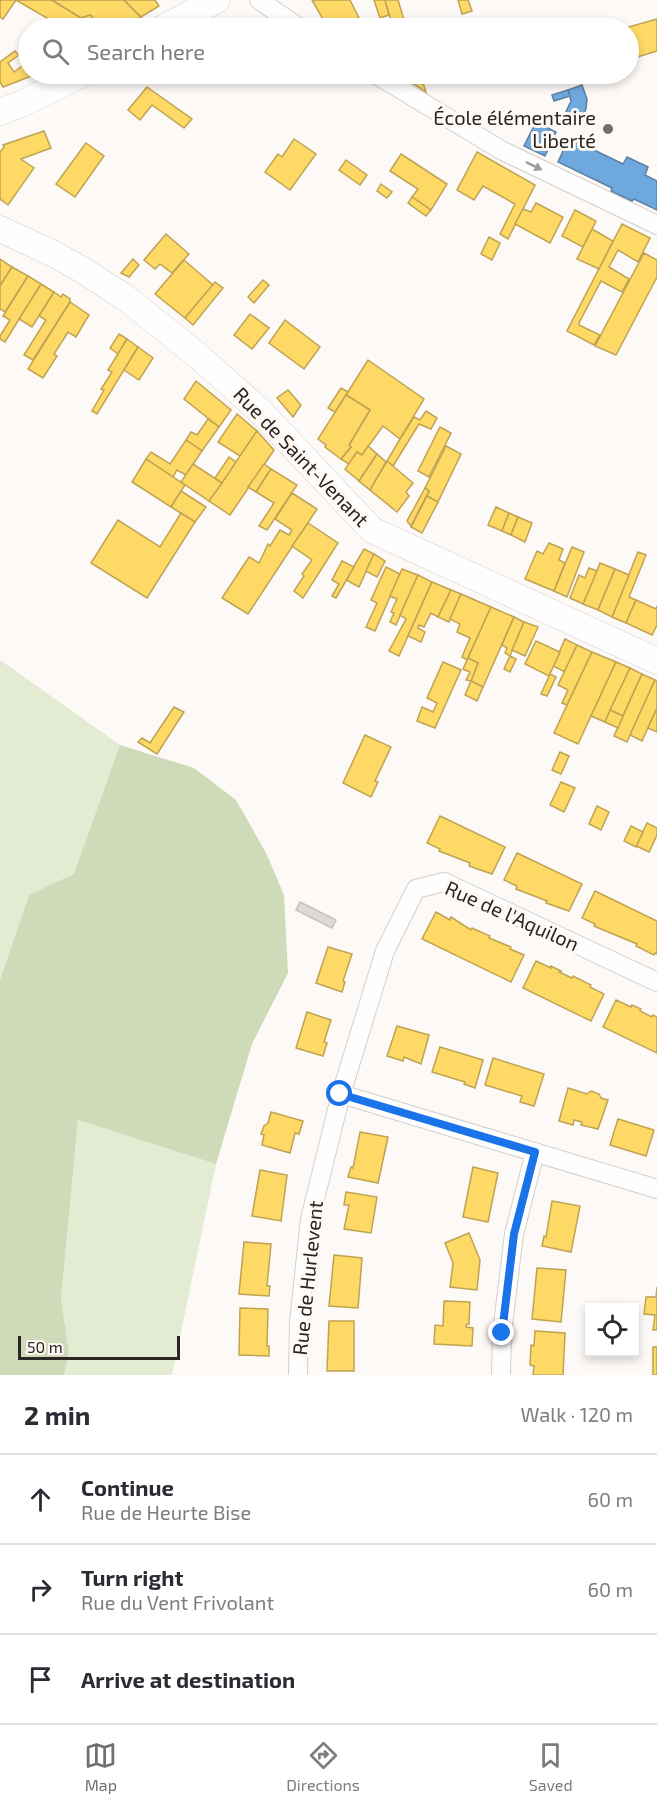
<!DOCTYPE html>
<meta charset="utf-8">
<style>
body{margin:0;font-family:"Exo 2",sans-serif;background:#f7f7f7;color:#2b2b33}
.controls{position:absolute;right:18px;bottom:18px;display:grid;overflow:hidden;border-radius:0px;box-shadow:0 3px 9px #0003}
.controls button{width:54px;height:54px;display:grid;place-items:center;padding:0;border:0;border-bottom:2px solid #e1e1e2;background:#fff;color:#2b2b33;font:30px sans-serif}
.scale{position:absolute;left:18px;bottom:15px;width:162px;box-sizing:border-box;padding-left:6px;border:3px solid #292523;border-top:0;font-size:16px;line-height:21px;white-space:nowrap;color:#292523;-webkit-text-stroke:4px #fff8f3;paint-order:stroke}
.stop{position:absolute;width:18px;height:18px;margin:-14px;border:4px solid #1a73e8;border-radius:50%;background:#fff}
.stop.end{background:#1a73e8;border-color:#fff;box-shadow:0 2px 6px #0008}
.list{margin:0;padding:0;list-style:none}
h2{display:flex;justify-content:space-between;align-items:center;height:78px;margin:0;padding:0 24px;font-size:26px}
h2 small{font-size:20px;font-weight:400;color:#7c7c81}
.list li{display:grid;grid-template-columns:39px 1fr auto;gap:18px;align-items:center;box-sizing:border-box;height:90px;padding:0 24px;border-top:2px solid #e1e1e2}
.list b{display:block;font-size:22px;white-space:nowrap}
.list p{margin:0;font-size:20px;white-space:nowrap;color:#7c7c81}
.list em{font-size:20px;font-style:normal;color:#7c7c81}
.icon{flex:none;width:33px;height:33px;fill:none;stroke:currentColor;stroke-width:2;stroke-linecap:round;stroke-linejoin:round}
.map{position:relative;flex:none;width:657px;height:1375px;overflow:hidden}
.search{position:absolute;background:#fff;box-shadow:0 3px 9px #0003;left:18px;right:18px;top:18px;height:66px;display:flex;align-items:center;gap:15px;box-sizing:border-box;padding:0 21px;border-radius:33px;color:#7c7c81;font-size:22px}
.sheet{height:348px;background:#fff}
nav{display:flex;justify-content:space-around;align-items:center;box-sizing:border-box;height:84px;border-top:2px solid #e1e1e2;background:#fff;font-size:16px;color:#7c7c81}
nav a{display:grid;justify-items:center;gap:3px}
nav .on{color:#736f6d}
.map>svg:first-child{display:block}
.green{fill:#e3ebd2}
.forest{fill:#cfdab8}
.homes{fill:#ffd966;stroke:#bfa352;stroke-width:1.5}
.schools{fill:#6fa8dc;stroke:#5a81a4;stroke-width:1.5}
.building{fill:#dddad7;stroke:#c3c1be;stroke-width:1.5}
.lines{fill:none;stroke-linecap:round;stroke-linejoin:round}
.street-casing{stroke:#d2cfcc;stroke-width:20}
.secondary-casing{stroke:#d2cfcc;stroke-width:27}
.street{stroke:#fffefe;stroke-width:18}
.secondary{stroke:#fffefe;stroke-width:26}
.oneway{fill:#9f9c9b}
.route{stroke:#1a73e8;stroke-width:8}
.poi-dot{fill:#736f6d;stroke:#fff8f3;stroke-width:2}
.labels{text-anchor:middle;stroke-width:6;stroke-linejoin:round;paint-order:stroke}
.poi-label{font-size:20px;fill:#292523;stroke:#fff8f3;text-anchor:end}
.street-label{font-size:20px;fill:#292523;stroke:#fff8f3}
</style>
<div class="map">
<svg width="657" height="1375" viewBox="0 0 657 1375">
<rect width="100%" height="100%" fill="#fcf9f6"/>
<g class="green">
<polygon points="0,660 120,745 74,875 29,895 0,980"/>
<polygon points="78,1120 216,1164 172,1375 64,1375 69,1352 61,1299"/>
</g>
<polygon class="forest" points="120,745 194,768 236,800 267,855 284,895 288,973 252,1044 216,1164 78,1120 61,1299 69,1352 64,1375 0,1375 0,980 29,895 74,874"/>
<g class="homes">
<polygon points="0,0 52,0 81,18 73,28 64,28 16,0 3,19 0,17"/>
<polygon points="52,0 124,0 141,17 121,28 104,28 90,15 81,18"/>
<polygon points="124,0 155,0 159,6 141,17"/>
<polygon points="312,0 350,0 359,18 343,27 344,28 328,28"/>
<polygon points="374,0 385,0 389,15 380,18"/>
<polygon points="385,0 398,0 405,23 401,25 403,28 393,28"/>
<polygon points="458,0 468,0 472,11 462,14"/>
<polygon points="90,15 104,28 73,28 81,18"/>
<polygon points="657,19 657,51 628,60 628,28 625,28"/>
<polygon points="15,51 19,55 8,63 14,72 25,64 28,68 28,74 34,75 3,87 0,82 0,62"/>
<polygon points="407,74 420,74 426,92 409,81"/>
<polygon points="147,87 192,119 184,128 152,105 140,120 128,110"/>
<polygon points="44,131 51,148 21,159 34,168 8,205 0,199 0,152 4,147 3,145"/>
<polygon points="294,139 316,154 290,190 265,172 278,154 282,157"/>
<polygon points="86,143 104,156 75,197 56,184"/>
<polygon points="477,152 535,185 508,239 500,234 515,204 483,186 474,200 457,190"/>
<polygon points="401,154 447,184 431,210 412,197 418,189 390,171"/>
<polygon points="346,160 367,175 360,185 339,170"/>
<polygon points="381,184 392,192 387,198 377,191"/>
<polygon points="412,197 431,210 426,216 408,203"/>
<polygon points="536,203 563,217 550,243 515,224 523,209 531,212"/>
<polygon points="575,210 596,221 583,247 562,236"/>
<polygon points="622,224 650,238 638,262 618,250 609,267 629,279 622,292 601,281 579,323 579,325 600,335 594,345 567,331"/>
<polygon points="592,229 613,241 599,269 577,259"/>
<polygon points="166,234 189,254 172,273 160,264 155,269 144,260"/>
<polygon points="489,237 500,243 492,260 481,254"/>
<polygon points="644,253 657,260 657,277 616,355 595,346"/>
<polygon points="0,259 12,267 0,286"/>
<polygon points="133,259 139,265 129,277 121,273"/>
<polygon points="184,260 213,285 185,318 155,294"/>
<polygon points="12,267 28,276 5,312 0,309 0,286"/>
<polygon points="28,276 41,284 5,342 0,339 0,336 10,320 3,316"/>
<polygon points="263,280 269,285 254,303 248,297"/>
<polygon points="215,282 223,288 193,325 185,318"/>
<polygon points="41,284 54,292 32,327 19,319"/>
<polygon points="54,292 61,297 63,294 70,299 70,302 33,360 24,355 46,320 39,316"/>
<polygon points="70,302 89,315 76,337 68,332 54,354 57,356 43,378 28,369"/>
<polygon points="250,314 269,328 252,349 234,335"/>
<polygon points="285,320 320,347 304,369 269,343"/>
<polygon points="119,334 127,339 118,354 110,348"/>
<polygon points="127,339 138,347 97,414 92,411 104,390 101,389 112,372 108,370"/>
<polygon points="138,347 153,358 139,380 124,370"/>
<polygon points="368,360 424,399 400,439 383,426 362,455 357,452 349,464 341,459 351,447 349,445 370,410 346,395"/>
<polygon points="196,381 231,410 219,427 184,399"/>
<polygon points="341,388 348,392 335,412 328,408"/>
<polygon points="288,390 301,405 293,417 277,398"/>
<polygon points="346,395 370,410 349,445 351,447 341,459 325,447 326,445 318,439"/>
<polygon points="426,411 437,418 431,429 419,424 393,466 387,461 400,439 414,417 420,420"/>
<polygon points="237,414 257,431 240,456 218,442"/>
<polygon points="208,419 219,427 202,451 186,440 191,432 197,435"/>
<polygon points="440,427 451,433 429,477 418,471"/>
<polygon points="257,431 274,450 230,515 209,501"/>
<polygon points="186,440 202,451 186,475 177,470 173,477 146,459 151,452 170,464"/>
<polygon points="368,446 377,454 359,481 345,469 357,452 362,455"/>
<polygon points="446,446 461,454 438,502 427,496 429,491 425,488"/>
<polygon points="377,454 386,462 370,490 359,481"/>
<polygon points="229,457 236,462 222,483 215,478"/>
<polygon points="146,459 185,485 171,507 132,482"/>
<polygon points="387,461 413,483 406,492 409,496 397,512 370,490"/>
<polygon points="193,464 222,483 209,501 181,482"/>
<polygon points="264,464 271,469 256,492 248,487"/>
<polygon points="271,469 297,485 267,530 259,526 274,503 256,492"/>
<polygon points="425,488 429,491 411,526 407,521"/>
<polygon points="181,491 206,507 195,522 171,507"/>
<polygon points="292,493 317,509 248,614 222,598 249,557 259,563 268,544 270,546 280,530 289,535 292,530 275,519"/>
<polygon points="427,496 438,502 422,533 411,527"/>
<polygon points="496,507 509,513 502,531 488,525"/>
<polygon points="181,513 195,522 147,598 91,563 118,520 160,547"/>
<polygon points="509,513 518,517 511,535 502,531"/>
<polygon points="518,517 532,523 525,542 511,535"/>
<polygon points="308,523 338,543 303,598 294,591 304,576 302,574 312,560 292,546"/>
<polygon points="549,543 563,549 559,560 565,563 554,591 525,579 537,551 543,554"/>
<polygon points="572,547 584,552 567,597 554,591"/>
<polygon points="364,549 374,554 359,587 346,580"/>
<polygon points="638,552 646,555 629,597 636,600 626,623 612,617"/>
<polygon points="374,554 385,561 377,577 366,571"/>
<polygon points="342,561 354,567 336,598 332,596 339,584 332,580"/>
<polygon points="600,563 615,569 598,610 583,604"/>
<polygon points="386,567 400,574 375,631 366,627 377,603 371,600"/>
<polygon points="589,568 597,571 583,604 570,598 579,575 585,578"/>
<polygon points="402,569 418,575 396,625 390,622 394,613 391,612 397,599 390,596"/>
<polygon points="615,569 629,575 612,617 598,610"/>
<polygon points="418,575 432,582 399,656 389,651 406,619 400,615"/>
<polygon points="432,582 451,590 438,617 431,613 424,627 419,625 418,628 425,632 421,642 408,636"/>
<polygon points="451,590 461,594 449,622 438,617"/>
<polygon points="461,594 491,607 467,660 462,657 470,638 457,632 460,624 450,619"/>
<polygon points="636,600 656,609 657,606 657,625 652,635 626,623"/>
<polygon points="491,607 514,617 483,687 471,681 478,663 468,658"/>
<polygon points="514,617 524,622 510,656 505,653 507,648 502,645"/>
<polygon points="524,622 538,627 525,656 512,650"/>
<polygon points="565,639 577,645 565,672 553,666"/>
<polygon points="536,641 560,652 549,676 525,664"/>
<polygon points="577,645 592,652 567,705 562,703 568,690 558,685"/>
<polygon points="592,652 616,662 578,744 554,733"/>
<polygon points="510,656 516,659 510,672 504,669"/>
<polygon points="468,658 478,663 471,681 466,680 470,672 463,669"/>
<polygon points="443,662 461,670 435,728 417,721 422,707 433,712 437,703 427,698"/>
<polygon points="616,662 630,668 605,722 591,716"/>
<polygon points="630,668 642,674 623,716 610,710"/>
<polygon points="550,674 556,677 547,696 541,694"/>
<polygon points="642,674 655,680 627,742 614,736"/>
<polygon points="655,680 657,681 657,708 642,741 630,735"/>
<polygon points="471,681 483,687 477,701 465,695"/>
<polygon points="174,707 184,712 157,754 138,742 142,738 150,743"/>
<polygon points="657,708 657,732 648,728"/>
<polygon points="610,710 623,716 618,728 605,722"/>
<polygon points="365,735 391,747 375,781 378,782 371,797 343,783"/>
<polygon points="560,752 569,756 561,774 552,770"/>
<polygon points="561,782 575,788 564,812 550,805"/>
<polygon points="597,806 609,812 601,830 589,824"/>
<polygon points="440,816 505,847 492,874 469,866 470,863 439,851 440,849 427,843"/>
<polygon points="647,823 657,828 657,835 649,852 636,846"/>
<polygon points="631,826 643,832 636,847 624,841"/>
<polygon points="517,853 582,884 569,911 546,903 547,901 516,889 517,886 504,880"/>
<polygon points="595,891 657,921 657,954 655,953 654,955 636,946 637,944 594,926 595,924 582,918"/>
<polygon points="436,912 450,920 451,917 471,930 472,928 490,936 489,938 511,947 510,949 524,955 511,982 422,939"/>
<polygon points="328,947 352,954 343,981 345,982 342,992 316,983"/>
<polygon points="536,961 551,968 551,966 561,971 559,972 572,978 573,976 591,985 590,987 604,994 591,1021 523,988"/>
<polygon points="616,1000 631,1007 632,1005 641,1009 640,1011 652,1017 653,1015 657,1017 657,1053 603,1027"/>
<polygon points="307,1012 331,1020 324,1042 327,1043 323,1056 296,1048"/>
<polygon points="397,1026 429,1035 421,1064 404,1057 403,1061 387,1056"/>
<polygon points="440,1047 483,1060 475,1088 464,1084 465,1082 432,1072"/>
<polygon points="493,1058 544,1074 534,1106 520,1102 522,1096 485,1085"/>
<polygon points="568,1088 587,1094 591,1091 599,1094 601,1098 608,1100 598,1129 581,1125 582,1122 574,1120 573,1125 559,1121"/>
<polygon points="271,1112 303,1121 299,1134 295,1133 290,1153 262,1145 264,1135 261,1134 264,1126 268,1123"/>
<polygon points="618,1119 654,1130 646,1156 610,1145"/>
<polygon points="360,1132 388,1137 378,1183 348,1177 351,1167 353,1168"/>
<polygon points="473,1167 498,1173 488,1222 463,1217"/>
<polygon points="260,1170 287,1175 281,1221 252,1216"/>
<polygon points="346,1192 377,1197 371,1233 344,1229 349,1205 344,1205"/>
<polygon points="552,1201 580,1206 571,1252 542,1246 544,1236 546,1237"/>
<polygon points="469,1233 480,1260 477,1290 450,1287 453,1263 445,1243"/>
<polygon points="244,1242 271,1244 267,1286 270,1286 269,1296 239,1294"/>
<polygon points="334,1255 362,1258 358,1308 329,1306"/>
<polygon points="537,1268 566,1270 561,1322 532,1319"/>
<polygon points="657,1287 657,1330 653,1330 655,1315 644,1314 646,1297 656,1297"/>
<polygon points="444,1301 470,1302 469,1324 467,1324 466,1327 473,1328 472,1346 434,1344 435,1325 443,1326"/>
<polygon points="240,1308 268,1309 267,1346 269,1346 269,1356 239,1355"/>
<polygon points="329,1321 354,1321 354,1371 327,1371"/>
<polygon points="535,1331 565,1333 563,1375 533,1375 534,1366 530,1365 531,1345 534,1346"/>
<rect x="653" y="1347" width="4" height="28"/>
</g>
<g class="schools">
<polygon points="582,85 587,99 586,109 579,123 564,116 571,101 568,90"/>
<polygon points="568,90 570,96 554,101 552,95"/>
<polygon points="536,122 556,132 545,156 524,146"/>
<polygon points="569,138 623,164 627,157 648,167 645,175 657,181 657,210 634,199 632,201 611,191 612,188 558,162"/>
</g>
<polygon class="building" points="300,902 336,920 332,928 296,910"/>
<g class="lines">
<defs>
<g id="street">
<polyline points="259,0 300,28"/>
<polyline points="375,74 501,150 657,225"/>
<polyline points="341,1094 657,1189"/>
<polyline points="298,1375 299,1322 310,1219 341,1094 385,951 416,889 444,882 657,982"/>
<polyline points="501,1375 502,1333 514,1234 535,1152"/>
</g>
<g id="secondary">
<polyline points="163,28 217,0"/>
<polyline points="0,112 21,104 82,74"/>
<polyline points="0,229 54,254 79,268 126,298 197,355 259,410 372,530 657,661"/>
</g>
</defs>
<use href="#street" class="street-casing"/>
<use href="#secondary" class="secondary-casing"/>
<use href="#street" class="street"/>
<use href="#secondary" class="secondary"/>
</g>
<defs><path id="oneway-solid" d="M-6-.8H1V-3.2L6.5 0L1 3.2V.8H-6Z" transform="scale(1.5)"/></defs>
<use class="oneway" href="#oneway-solid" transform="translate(534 166) rotate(26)"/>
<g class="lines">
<polyline class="route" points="340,1094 535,1152 514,1234 502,1333"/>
</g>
<circle class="poi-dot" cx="608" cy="129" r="6"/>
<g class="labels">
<g class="poi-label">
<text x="596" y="125">École élémentaire<tspan x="596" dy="23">Liberté</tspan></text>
</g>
<g class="street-label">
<text transform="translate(301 457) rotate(46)" y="7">Rue de Saint-Venant</text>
<text transform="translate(512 916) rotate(24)" y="7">Rue de l'Aquilon</text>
<text transform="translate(308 1278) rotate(-84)" y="7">Rue de Hurlevent</text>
</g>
</g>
</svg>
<div class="controls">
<button><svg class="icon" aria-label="locate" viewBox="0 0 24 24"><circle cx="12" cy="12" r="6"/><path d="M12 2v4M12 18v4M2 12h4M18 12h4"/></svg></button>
</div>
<div class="scale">50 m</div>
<div class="stop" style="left:340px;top:1094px"></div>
<div class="stop end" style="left:502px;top:1333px"></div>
<div class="search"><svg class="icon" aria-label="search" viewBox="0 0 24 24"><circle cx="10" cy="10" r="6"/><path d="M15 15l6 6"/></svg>Search here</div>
</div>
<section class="sheet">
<h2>2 min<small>Walk · 120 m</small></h2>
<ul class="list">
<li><svg class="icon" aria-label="ahead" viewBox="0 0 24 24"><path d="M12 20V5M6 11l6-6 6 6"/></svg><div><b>Continue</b><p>Rue de Heurte Bise</p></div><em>60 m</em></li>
<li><svg class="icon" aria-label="right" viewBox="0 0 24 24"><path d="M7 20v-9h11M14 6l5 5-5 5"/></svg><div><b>Turn right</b><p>Rue du Vent Frivolant</p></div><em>60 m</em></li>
<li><svg class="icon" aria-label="arrive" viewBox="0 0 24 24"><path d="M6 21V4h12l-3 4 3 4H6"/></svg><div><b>Arrive at destination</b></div></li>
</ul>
</section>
<nav>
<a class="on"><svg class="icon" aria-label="map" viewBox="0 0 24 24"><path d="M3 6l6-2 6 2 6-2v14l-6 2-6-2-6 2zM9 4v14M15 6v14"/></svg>Map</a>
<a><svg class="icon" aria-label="directions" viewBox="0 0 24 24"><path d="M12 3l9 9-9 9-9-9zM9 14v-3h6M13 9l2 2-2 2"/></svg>Directions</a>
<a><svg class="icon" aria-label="saved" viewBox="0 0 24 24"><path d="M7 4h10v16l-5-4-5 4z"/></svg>Saved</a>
</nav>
